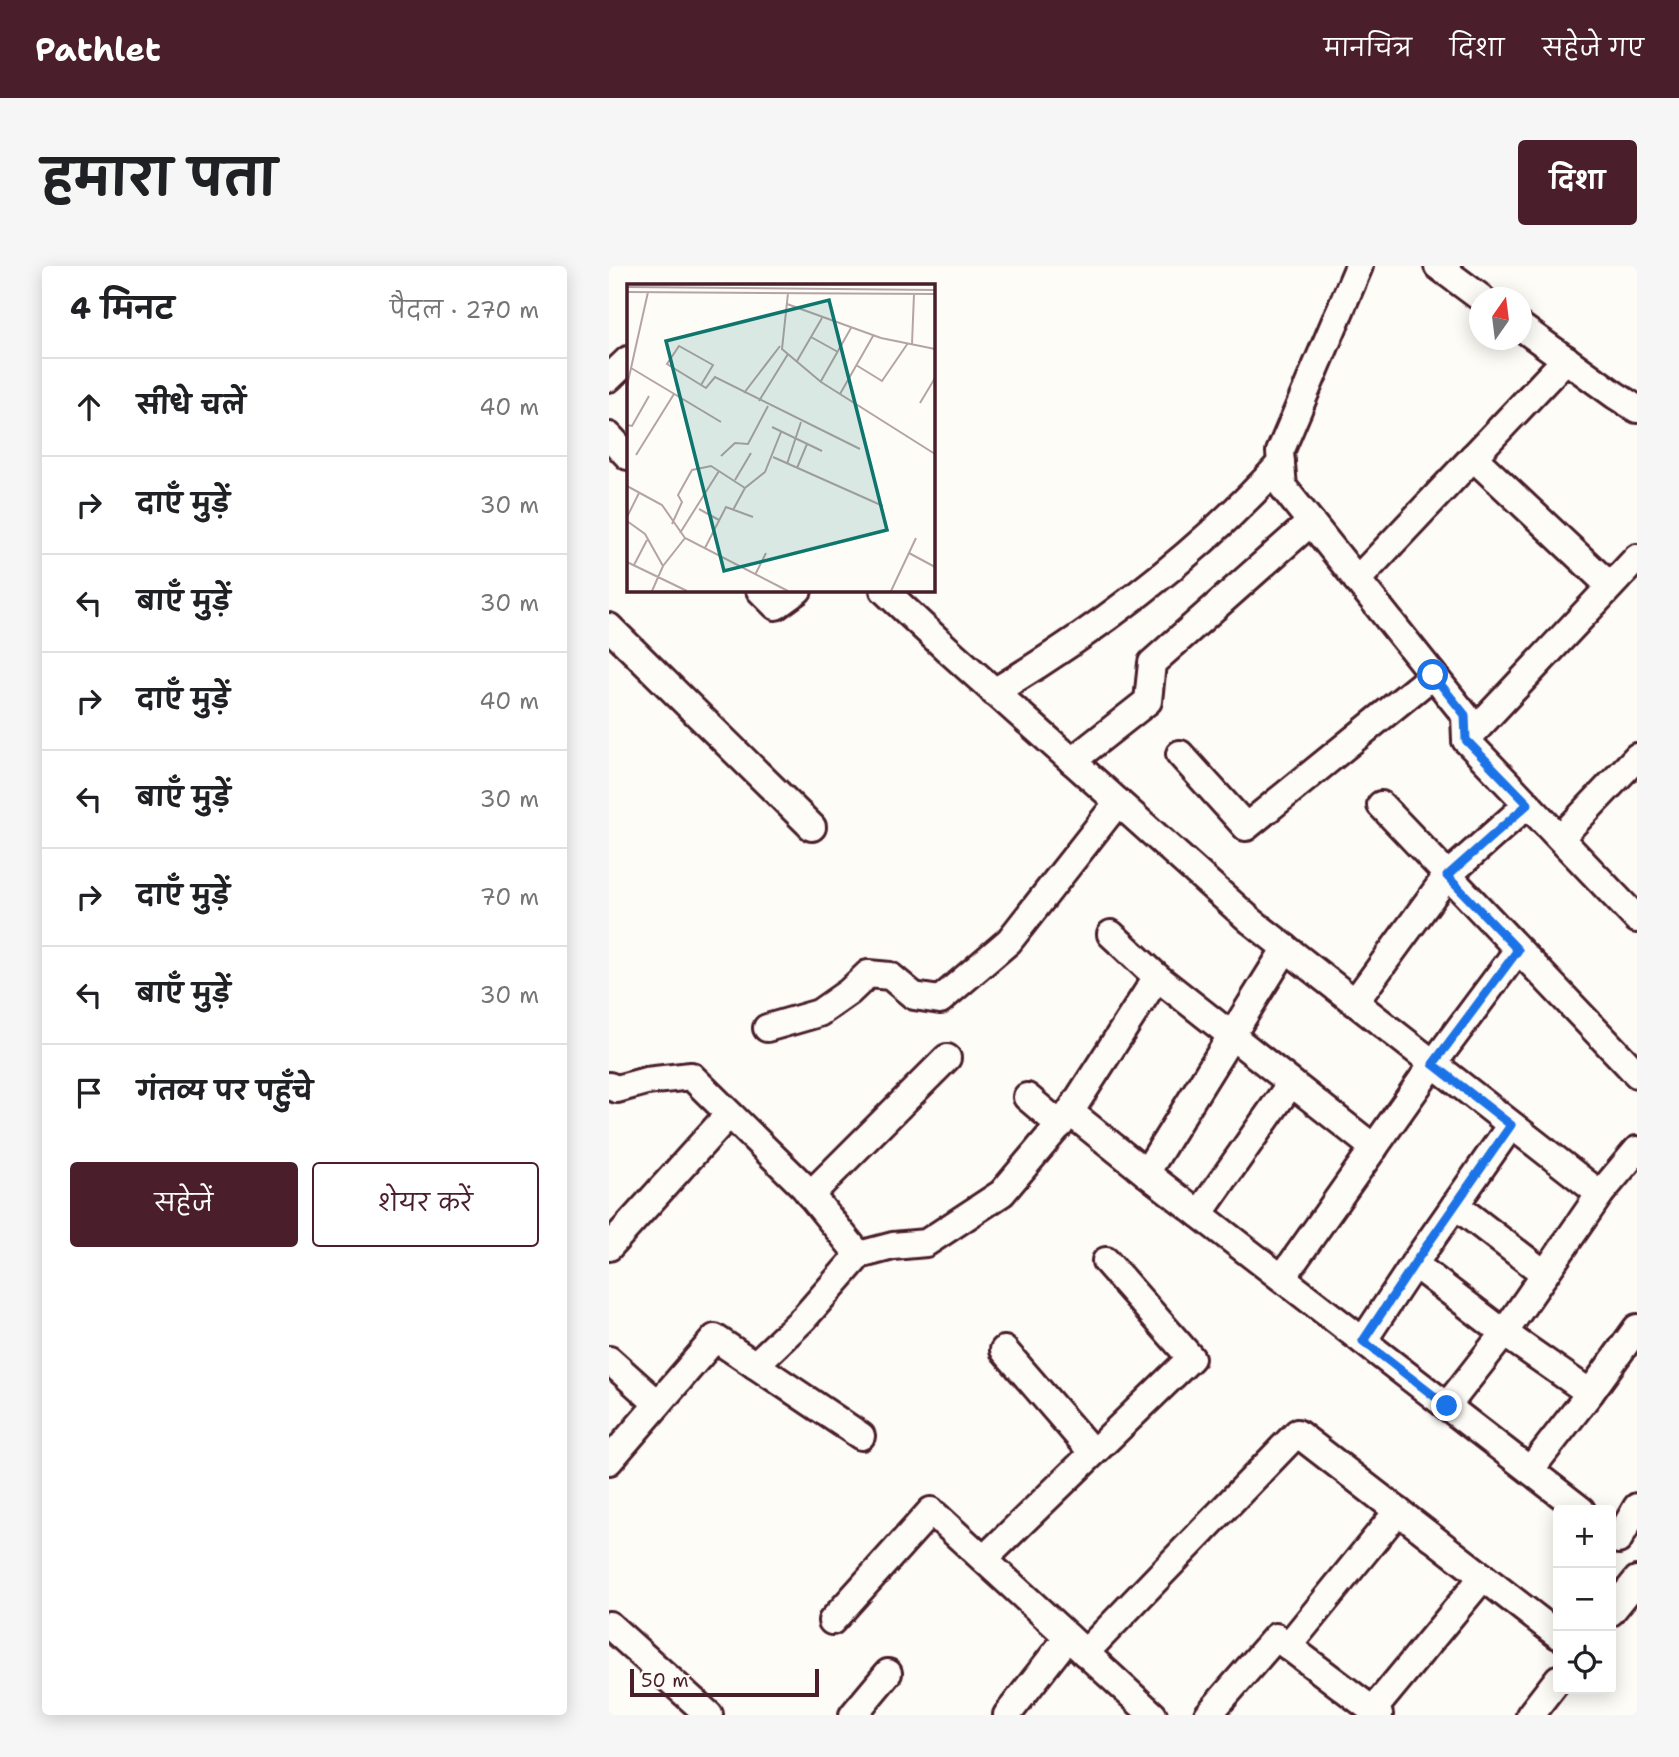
<!DOCTYPE html>
<html lang="hi">
<meta charset="utf-8">
<style>
body{margin:0;font-family:"Shantell Sans","Playpen Sans Deva",sans-serif;background:#f6f6f6;color:#202124}
.controls{position:absolute;right:21px;bottom:21px;display:grid;overflow:hidden;border-radius:7px;box-shadow:0 4px 18px #0003}
.controls button{width:63px;height:63px;display:grid;place-items:center;padding:0;border:0;border-bottom:2px solid #e0e0e0;background:#fff;color:#202124;font:35px sans-serif}
.compass{position:absolute;left:860px;top:21px;width:63px;height:63px;border-radius:50%;background:#fff;box-shadow:0 4px 18px #0003;rotate:14deg}
.scale{position:absolute;left:21px;bottom:18px;width:189px;box-sizing:border-box;padding-left:7px;border:4px solid #4a1f2b;border-top:0;font-size:19px;line-height:24px;white-space:nowrap;color:#4a1f2b;-webkit-text-stroke:5px #fdfcf7;paint-order:stroke}
.stop{position:absolute;width:21px;height:21px;margin:-16px;border:5px solid #1a73e8;border-radius:50%;background:#fff}
.stop.end{background:#1a73e8;border-color:#fff;box-shadow:0 2px 7px #0008}
.list{margin:0;padding:0;list-style:none}
h2{display:flex;justify-content:space-between;align-items:center;height:91px;margin:0;padding:0 28px;font-size:30px}
h2 small{font-size:23px;font-weight:400;color:#757577}
.list li{display:grid;grid-template-columns:46px 1fr auto;gap:21px;align-items:center;box-sizing:border-box;height:98px;padding:0 28px;border-top:2px solid #e0e0e0}
.list b{display:block;font-size:26px;white-space:nowrap}
.list em{font-size:23px;font-style:normal;color:#757577}
.actions{display:flex;gap:14px;padding:21px 28px}
.actions a{flex:1;padding:16px 0;border:2px solid #4a1f2b;border-radius:7px;text-align:center;font-size:24px;color:#4a1f2b}
.actions .main{background:#4a1f2b;color:#fff}
.icon{flex:none;width:38px;height:38px;fill:none;stroke:currentColor;stroke-width:2;stroke-linecap:round;stroke-linejoin:round}
.map{position:relative;flex:none;width:1028px;height:1449px;overflow:hidden;border-radius:7px}
header{display:flex;align-items:center;gap:42px;box-sizing:border-box;height:98px;padding:0 35px;background:#4a1f2b;color:#fff}
header strong{font-size:33px}
nav{display:flex;gap:38px;margin-inline-start:auto;font-size:24px}
.intro{display:flex;align-items:center;justify-content:space-between;box-sizing:border-box;height:168px;padding:0 42px}
h1{margin:0;font-size:49px}
.button{padding:18px 32px;border-radius:7px;background:#4a1f2b;color:#fff;font-size:24px;font-weight:700}
main{display:flex;gap:42px;padding:0 42px}
aside{flex:1;background:#fff;border-radius:7px;box-shadow:0 4px 18px #0003}
.map>svg:first-child{display:block}
.lines{fill:none;stroke-linecap:round;stroke-linejoin:round}
.minor-casing{stroke:#4a1f2b;stroke-width:32}
.minor{stroke:#fdfcf7;stroke-width:26}
.route{stroke:#1a73e8;stroke-width:9}
.inset-road{fill:none;stroke:#b5a4a5;stroke-width:2}
.view{fill:#0f766e;fill-opacity:0.15;stroke:#0f766e;stroke-width:3.5}
.inset-edge{fill:none;stroke:#4a1f2b;stroke-width:3.5}
</style>
<header>
<strong>Pathlet</strong>
<nav><a>मानचित्र</a><a>दिशा</a><a>सहेजे गए</a></nav>
</header>
<div class="intro"><h1>हमारा पता</h1><a class="button">दिशा</a></div>
<main>
<aside>
<h2>4 मिनट<small>पैदल · 270 m</small></h2>
<ul class="list">
<li><svg class="icon" aria-label="ahead" viewBox="0 0 24 24"><path d="M12 20V5M6 11l6-6 6 6"/></svg><div><b>सीधे चलें</b></div><em>40 m</em></li>
<li><svg class="icon" aria-label="right" viewBox="0 0 24 24"><path d="M7 20v-9h11M14 6l5 5-5 5"/></svg><div><b>दाएँ मुड़ें</b></div><em>30 m</em></li>
<li><svg class="icon" aria-label="left" viewBox="0 0 24 24"><path d="M17 20v-9H6M10 6l-5 5 5 5"/></svg><div><b>बाएँ मुड़ें</b></div><em>30 m</em></li>
<li><svg class="icon" aria-label="right" viewBox="0 0 24 24"><path d="M7 20v-9h11M14 6l5 5-5 5"/></svg><div><b>दाएँ मुड़ें</b></div><em>40 m</em></li>
<li><svg class="icon" aria-label="left" viewBox="0 0 24 24"><path d="M17 20v-9H6M10 6l-5 5 5 5"/></svg><div><b>बाएँ मुड़ें</b></div><em>30 m</em></li>
<li><svg class="icon" aria-label="right" viewBox="0 0 24 24"><path d="M7 20v-9h11M14 6l5 5-5 5"/></svg><div><b>दाएँ मुड़ें</b></div><em>70 m</em></li>
<li><svg class="icon" aria-label="left" viewBox="0 0 24 24"><path d="M17 20v-9H6M10 6l-5 5 5 5"/></svg><div><b>बाएँ मुड़ें</b></div><em>30 m</em></li>
<li><svg class="icon" aria-label="arrive" viewBox="0 0 24 24"><path d="M6 21V4h12l-3 4 3 4H6"/></svg><div><b>गंतव्य पर पहुँचे</b></div></li>
</ul>
<div class="actions"><a class="main">सहेजें</a><a>शेयर करें</a></div>
</aside>
<div class="map">
<svg width="1028" height="1449" viewBox="0 0 1028 1449">
<rect width="100%" height="100%" fill="#fdfcf7"/>
<filter id="ink" filterUnits="userSpaceOnUse"><feTurbulence type="fractalNoise" baseFrequency=".0143" numOctaves="2"/><feDisplacementMap in="SourceGraphic" scale="14" xChannelSelector="R" yChannelSelector="G"/><feConvolveMatrix kernelMatrix="1 2 1 2 8 2 1 2 1" color-interpolation-filters="sRGB"/></filter>
<g filter="url(#ink)">
<g class="lines">
<defs>
<g id="minor">
<polyline points="750,0 671,186 674,221 856,449 857,474 1028,653"/>
<polyline points="829,0 872,32"/>
<polyline points="912,61 1006,129 1028,143"/>
<polyline points="0,112 19,94"/>
<polyline points="0,170 19,190"/>
<polyline points="864,191 1001,320"/>
<polyline points="748,314 957,93"/>
<polyline points="151,324 167,340 189,324"/>
<polyline points="275,324 338,383 642,655 991,928"/>
<polyline points="0,361 203,561"/>
<path d="M 385,426 C 490,363 590,288 672,197"/>
<polyline points="857,474 1028,292"/>
<polyline points="571,488 637,561 824,409"/>
<polyline points="463,495 539,435 543,397 702,256"/>
<polyline points="772,539 1028,808"/>
<polyline points="951,572 1028,491"/>
<polyline points="502,668 548,711 765,882"/>
<polyline points="746,736 838,610 919,538"/>
<polyline points="158,762 210,747 240,726 259,708 281,710 305,730 331,734 400,675 509,536"/>
<polyline points="0,820 8,823 37,815 82,810 195,921 250,989"/>
<polyline points="418,831 451,859"/>
<polyline points="461,846 537,907 972,1244"/>
<polyline points="537,907 677,682"/>
<polyline points="201,929 338,792"/>
<polyline points="846,939 936,1008"/>
<polyline points="590,948 682,817"/>
<polyline points="0,981 120,848"/>
<polyline points="805,998 895,1067 981,1127 1028,1062"/>
<polyline points="673,1012 824,798 909,684"/>
<polyline points="754,1075 805,998 902,859"/>
<polyline points="395,1084 484,1187"/>
<polyline points="0,1094 49,1138"/>
<polyline points="146,1099 195,1052 250,989 284,980 317,977 393,927 461,846 548,711"/>
<polyline points="838,1140 895,1067 991,928 1028,884"/>
<polyline points="0,1195 106,1072 252,1170"/>
<polyline points="921,1204 981,1127"/>
<polyline points="1009,1274 1028,1241"/>
<polyline points="375,1293 582,1092 497,995"/>
<polyline points="1002,1346 1028,1314"/>
<polyline points="223,1355 322,1245 544,1449"/>
<polyline points="0,1359 100,1449"/>
<polyline points="679,1380 789,1245"/>
<polyline points="476,1387 688,1167 949,1369"/>
<polyline points="764,1444 874,1311"/>
<polyline points="244,1449 279,1407"/>
<polyline points="398,1449 459,1371"/>
<polyline points="599,1449 667,1371 770,1449"/>
<polyline points="921,1449 949,1413"/>
</g>
</defs>
<use href="#minor" class="minor-casing"/>
<use href="#minor" class="minor"/>
</g>
</g>
<g class="lines" filter="url(#ink)">
<polyline class="route" points="824,409 856,449 857,474 919,538 838,610 909,684 824,798 902,859 805,998 754,1075 838,1140"/>
</g>
<g transform="translate(18 18)">
<rect width="308" height="308" fill="#fdfcf7"/>
<path class="inset-road" d="M 0,3 L 308,6M 0,8 L 308,10M 161,9 L 155,65 L 194,98 L 308,170M 160,20 L 254,54 L 308,65M 184,53 L 211,68M 285,60 L 287,10M 170,77 L 195,34M 229,81 L 255,97 L 281,59M 4,84 L 94,138M 194,97 L 224,44M 74,101 L 86,81 L 52,62 L 40,80 L 79,104 L 88,93 L 233,165M 0,102 L 21,8M 117,109 L 153,62M 213,110 L 246,52M 132,117 L 161,70M 293,119 L 308,94M 0,141 L 5,142 L 22,112M 145,143 L 195,167M 9,171 L 47,110M 94,172 L 108,159 L 121,160 L 141,122M 146,173 L 256,222M 160,180 L 174,138M 170,184 L 180,160M 108,196 L 124,169M 0,202 L 35,221 L 58,254 L 161,307M 72,225 L 92,236M 106,226 L 118,204 L 138,188 L 154,148M 0,233 L 12,209M 0,237 L 18,250 L 36,282M 45,240 L 55,218 L 51,211 L 65,186 L 84,182 L 118,204M 53,249 L 92,187M 78,264 L 99,223 L 126,233M 282,269 L 308,283M 0,278 L 60,307M 7,281 L 20,256M 128,291 L 139,269M 25,307 L 36,282 L 58,254M 264,307 L 289,254"/>
<path class="view" d="M 202,16 L 260,246 L 97,287 L 39,57 Z"/>
<rect width="308" height="308" class="inset-edge"/>
</g>
</svg>
<div class="controls">
<button>+</button>
<button>−</button>
<button><svg class="icon" aria-label="locate" viewBox="0 0 24 24"><circle cx="12" cy="12" r="6"/><path d="M12 2v4M12 18v4M2 12h4M18 12h4"/></svg></button>
</div>
<svg class="compass" viewBox="-18 -18 36 36"><path d="M0-13l5 13h-10z" fill="#e53935"/><path d="M0 13l5-13h-10z" fill="#757577"/></svg>
<div class="scale">50 m</div>
<div class="stop" style="left:824px;top:409px"></div>
<div class="stop end" style="left:838px;top:1140px"></div>
</div>
</main>
